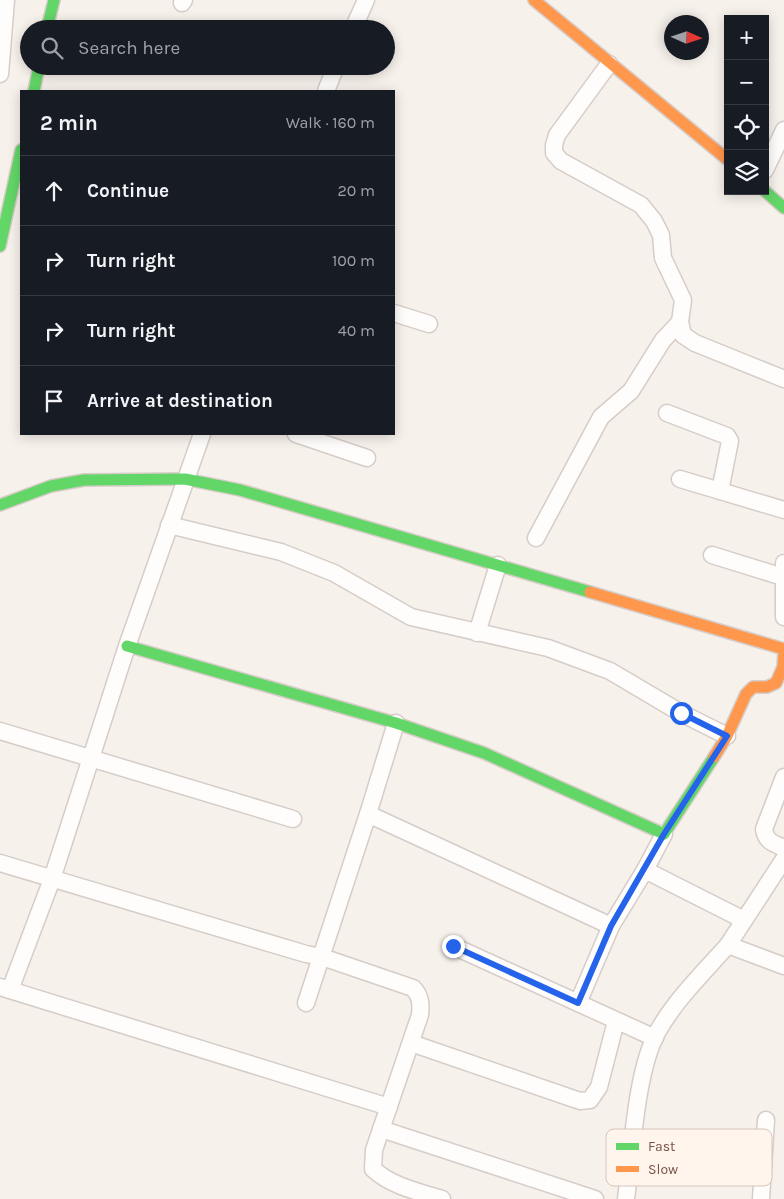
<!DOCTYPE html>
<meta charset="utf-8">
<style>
body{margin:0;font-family:Karla,sans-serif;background:#20242c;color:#f1f3f6}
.controls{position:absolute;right:15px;top:15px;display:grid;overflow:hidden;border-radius:0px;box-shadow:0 2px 12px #0003}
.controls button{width:45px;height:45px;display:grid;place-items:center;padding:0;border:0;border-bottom:1px solid #363941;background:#171b24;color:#f1f3f6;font:25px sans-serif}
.compass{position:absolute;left:664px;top:15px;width:45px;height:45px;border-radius:50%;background:#171b24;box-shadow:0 2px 12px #0003;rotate:93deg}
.stop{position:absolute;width:15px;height:15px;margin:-11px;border:4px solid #2563eb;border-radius:50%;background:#fff}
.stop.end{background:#2563eb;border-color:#fff;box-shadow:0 1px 5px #0008}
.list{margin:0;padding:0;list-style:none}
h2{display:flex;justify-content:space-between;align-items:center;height:65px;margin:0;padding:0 20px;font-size:21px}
h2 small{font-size:16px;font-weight:400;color:#9ea1a6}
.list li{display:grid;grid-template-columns:32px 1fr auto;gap:15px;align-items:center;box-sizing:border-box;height:70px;padding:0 20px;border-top:1px solid #363941}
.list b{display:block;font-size:19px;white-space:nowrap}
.list em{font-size:16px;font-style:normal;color:#9ea1a6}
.icon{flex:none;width:28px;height:28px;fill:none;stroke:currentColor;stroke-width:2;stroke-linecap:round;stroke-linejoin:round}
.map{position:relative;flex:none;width:784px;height:1199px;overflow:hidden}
.search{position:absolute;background:#171b24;box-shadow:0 2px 12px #0003;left:20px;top:20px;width:375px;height:55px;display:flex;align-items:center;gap:12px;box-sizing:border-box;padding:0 18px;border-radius:28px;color:#9ea1a6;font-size:19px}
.panel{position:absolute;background:#171b24;box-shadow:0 2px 12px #0003;left:20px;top:90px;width:375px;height:345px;border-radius:0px}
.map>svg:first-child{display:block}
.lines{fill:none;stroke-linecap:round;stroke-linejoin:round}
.street-casing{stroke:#d6ccc8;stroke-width:19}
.fast-casing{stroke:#d7ccc7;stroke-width:14}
.slow-casing{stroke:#d7ccc7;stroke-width:14}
.street{stroke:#fefdfc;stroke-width:16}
.fast{stroke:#63d668;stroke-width:11}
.slow{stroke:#ff974d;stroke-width:11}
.route{stroke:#2563eb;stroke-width:6}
.key{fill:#fff5ec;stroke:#d6c4bb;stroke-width:1}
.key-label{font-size:14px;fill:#785348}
</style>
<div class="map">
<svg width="784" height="1199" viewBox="0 0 784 1199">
<rect width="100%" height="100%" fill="#f7f1eb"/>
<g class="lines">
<defs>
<g id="street">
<polyline points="182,3 184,0"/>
<polyline points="353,29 366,0"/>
<polyline points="609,64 557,135 554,145 554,153 561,161 641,205 654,221 661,235 663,258 683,300 680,322 683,335 695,343 784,379"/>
<polyline points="0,74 6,0"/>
<polyline points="326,91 336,66"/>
<polyline points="765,170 784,130"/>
<polyline points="394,313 429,324"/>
<polyline points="667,413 727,436 730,441 720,491"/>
<polyline points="296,434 367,458"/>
<polyline points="680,479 784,510"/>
<polyline points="169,525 281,552 334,573 411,617 548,648 610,671 681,713 727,736"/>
<polyline points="536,538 601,417 631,391 663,340 680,322"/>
<polyline points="712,555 783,577"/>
<polyline points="784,563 784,617"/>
<polyline points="477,633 498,565"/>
<polyline points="0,731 293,819"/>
<path d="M 784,777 L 764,829 C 766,842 773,843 784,848"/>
<polyline points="368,814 396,723"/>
<polyline points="784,859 728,945 784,966"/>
<path d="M 0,863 L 306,954 L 322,957 L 413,988 C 421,996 421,1004 420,1015 L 374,1150 L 373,1169 C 391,1186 419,1192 442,1199"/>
<polyline points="645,870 664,834"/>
<polyline points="453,946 655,1038"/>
<polyline points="0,987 389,1107"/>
<polyline points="10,990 52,879 127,646 202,434"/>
<polyline points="306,1003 368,814 611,926"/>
<polyline points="578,1003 611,926 645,870 744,920"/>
<polyline points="411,1043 580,1101 590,1100 599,1087 616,1021"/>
<polyline points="381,1129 595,1199"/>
<path d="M 626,1199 C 632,1153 636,1069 658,1031 C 676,999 704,972 728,945"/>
<polyline points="761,1199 766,1120"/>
</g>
<g id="fast">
<polyline points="47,29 54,0"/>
<polyline points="34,91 39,66"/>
<polyline points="765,191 784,208"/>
<polyline points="0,246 21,150"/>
<polyline points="0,505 51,486 84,480 185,479 240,490 590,592"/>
<polyline points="127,646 396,723 484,753 664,834 714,757"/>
</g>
<g id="slow">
<polyline points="534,0 728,160"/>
<polyline points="590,592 784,649"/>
<polyline points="714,757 727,736 746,694 753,687 767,687 776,683 783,667 784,651"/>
</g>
</defs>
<use href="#street" class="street-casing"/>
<use href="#fast" class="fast-casing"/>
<use href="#slow" class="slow-casing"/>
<use href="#street" class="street"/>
<use href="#fast" class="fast"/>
<use href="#slow" class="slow"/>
</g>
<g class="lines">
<polyline class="route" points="453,946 578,1003 611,926 664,834 727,736 681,713"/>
</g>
<rect x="606" y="1129" width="166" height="57" rx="8" class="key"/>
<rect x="616" y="1143" width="23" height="7" fill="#63d668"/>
<rect x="616" y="1166" width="23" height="6" fill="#ff974d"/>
<g class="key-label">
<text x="648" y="1151">Fast</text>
<text x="648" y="1174">Slow</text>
</g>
</svg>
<div class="controls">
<button>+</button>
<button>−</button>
<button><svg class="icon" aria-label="locate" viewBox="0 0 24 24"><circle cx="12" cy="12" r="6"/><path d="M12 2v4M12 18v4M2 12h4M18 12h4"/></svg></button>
<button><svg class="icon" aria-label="layers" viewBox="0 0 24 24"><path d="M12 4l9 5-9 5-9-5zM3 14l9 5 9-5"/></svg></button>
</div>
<svg class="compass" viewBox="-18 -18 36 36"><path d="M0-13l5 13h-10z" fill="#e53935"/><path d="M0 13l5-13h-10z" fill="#9ea1a6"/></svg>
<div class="stop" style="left:681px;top:713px"></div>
<div class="stop end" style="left:453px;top:946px"></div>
<div class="search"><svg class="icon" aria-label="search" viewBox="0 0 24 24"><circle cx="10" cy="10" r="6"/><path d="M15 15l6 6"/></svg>Search here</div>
<section class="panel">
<h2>2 min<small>Walk · 160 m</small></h2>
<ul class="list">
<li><svg class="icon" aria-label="ahead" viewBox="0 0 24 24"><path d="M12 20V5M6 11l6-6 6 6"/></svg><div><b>Continue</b></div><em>20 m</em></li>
<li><svg class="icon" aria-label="right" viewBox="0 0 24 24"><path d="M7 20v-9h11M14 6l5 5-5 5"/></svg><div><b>Turn right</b></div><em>100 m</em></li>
<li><svg class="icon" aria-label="right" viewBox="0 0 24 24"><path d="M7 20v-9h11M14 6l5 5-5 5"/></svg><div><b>Turn right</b></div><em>40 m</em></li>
<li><svg class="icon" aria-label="arrive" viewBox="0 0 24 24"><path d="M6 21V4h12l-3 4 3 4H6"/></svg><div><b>Arrive at destination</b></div></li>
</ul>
</section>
</div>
